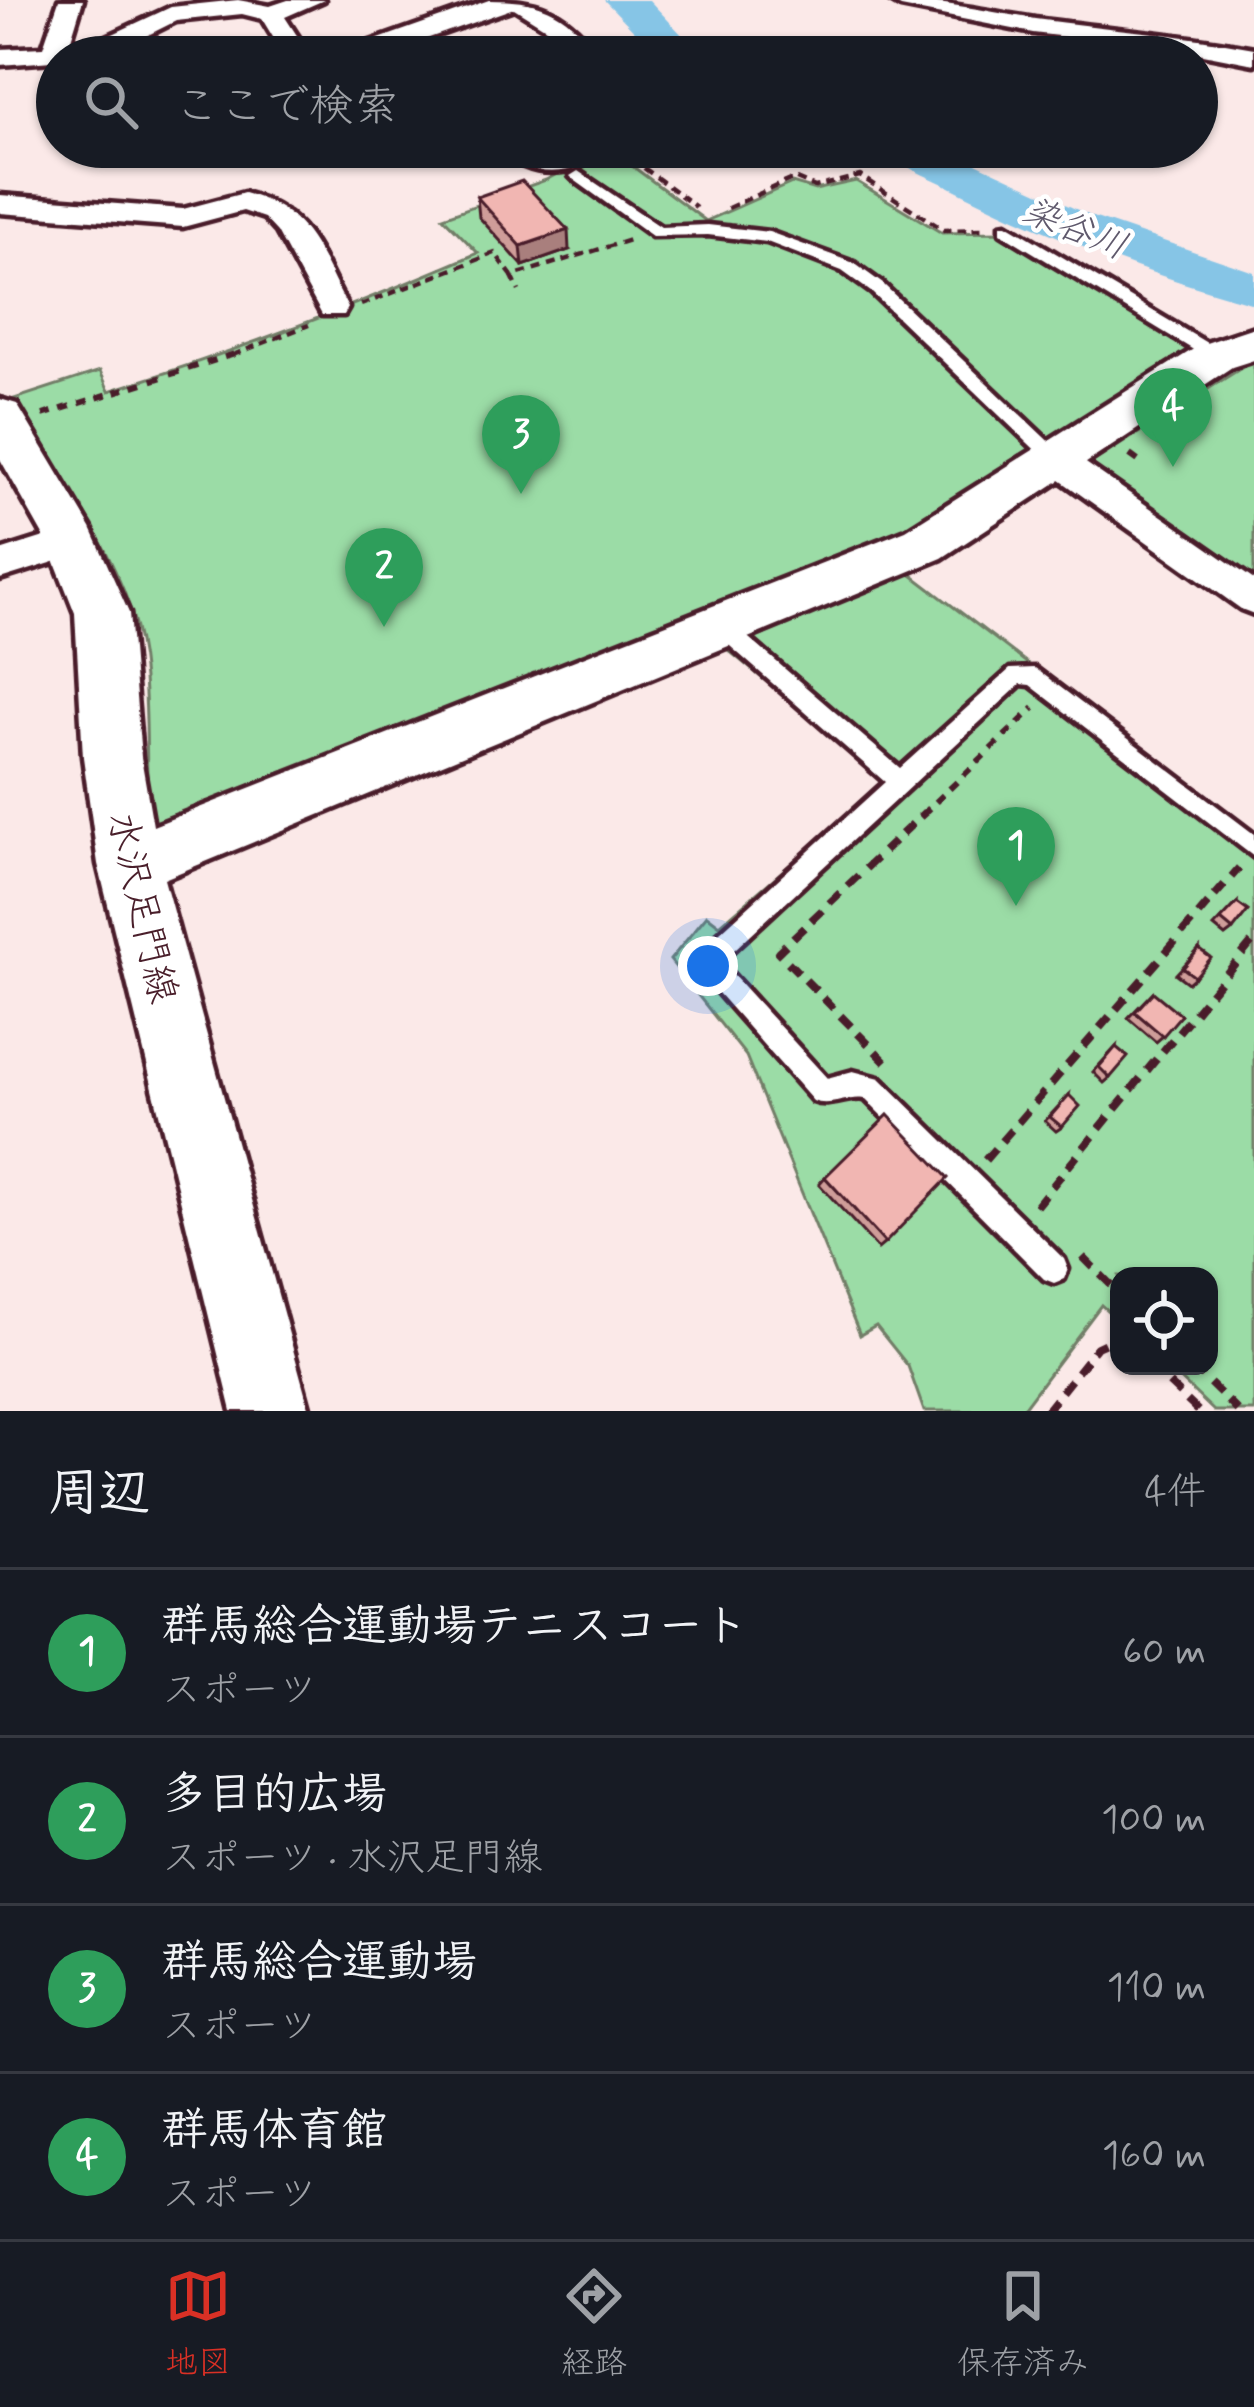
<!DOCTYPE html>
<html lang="ja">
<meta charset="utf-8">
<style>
body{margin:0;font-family:Mynerve,"Klee One",sans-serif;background:#20242c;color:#f1f3f6}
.controls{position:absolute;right:36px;bottom:36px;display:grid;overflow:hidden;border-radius:24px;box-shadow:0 3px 9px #0004}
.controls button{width:108px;height:108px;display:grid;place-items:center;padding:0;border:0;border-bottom:3px solid #363941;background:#171b24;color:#f1f3f6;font:60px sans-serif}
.you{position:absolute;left:708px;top:966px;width:42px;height:42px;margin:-30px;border:9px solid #fff;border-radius:50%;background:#1a73e8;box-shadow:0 0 0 18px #1a73e833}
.badge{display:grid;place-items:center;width:78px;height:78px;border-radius:50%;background:#d93025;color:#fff;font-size:39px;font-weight:700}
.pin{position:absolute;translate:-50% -99px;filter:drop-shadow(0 3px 6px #0008)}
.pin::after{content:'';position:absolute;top:63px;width:42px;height:36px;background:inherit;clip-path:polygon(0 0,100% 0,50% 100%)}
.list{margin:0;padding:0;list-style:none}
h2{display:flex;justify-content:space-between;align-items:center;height:156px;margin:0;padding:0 48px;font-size:51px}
h2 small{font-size:39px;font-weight:400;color:#9ea1a6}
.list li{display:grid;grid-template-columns:78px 1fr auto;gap:36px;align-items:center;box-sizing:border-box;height:168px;padding:0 48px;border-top:3px solid #363941}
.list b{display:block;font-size:45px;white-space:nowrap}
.list p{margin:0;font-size:39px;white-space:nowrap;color:#9ea1a6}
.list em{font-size:39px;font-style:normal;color:#9ea1a6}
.icon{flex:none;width:66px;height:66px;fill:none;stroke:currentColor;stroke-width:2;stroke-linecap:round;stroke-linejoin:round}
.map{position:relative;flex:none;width:1254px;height:1411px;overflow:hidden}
.search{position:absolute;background:#171b24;box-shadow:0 3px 9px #0004;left:36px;right:36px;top:36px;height:132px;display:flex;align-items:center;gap:30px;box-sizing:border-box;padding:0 42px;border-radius:66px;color:#9ea1a6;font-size:45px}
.sheet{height:828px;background:#171b24}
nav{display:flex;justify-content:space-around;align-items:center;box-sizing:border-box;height:168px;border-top:3px solid #363941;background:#171b24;font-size:33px;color:#9ea1a6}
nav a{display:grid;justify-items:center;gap:6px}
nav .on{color:#d93025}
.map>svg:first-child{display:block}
.green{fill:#9bdca6;stroke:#727e68;stroke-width:3}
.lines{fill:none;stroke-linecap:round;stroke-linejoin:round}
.river{fill:#86c5e6;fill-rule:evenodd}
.lane-casing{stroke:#4a1f2b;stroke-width:9}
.street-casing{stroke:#4a1f2b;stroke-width:9}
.secondary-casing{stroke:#4a1f2b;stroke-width:9}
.path-far2{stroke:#4a1f2b;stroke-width:4.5;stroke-dasharray:9 6;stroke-linecap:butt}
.path-far1{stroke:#4a1f2b;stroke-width:6;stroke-dasharray:10 9;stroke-linecap:butt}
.path{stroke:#4a1f2b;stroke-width:8;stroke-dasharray:15 10;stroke-linecap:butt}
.lane{fill:#fff;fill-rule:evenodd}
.street{fill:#fff;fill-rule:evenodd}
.secondary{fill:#fff;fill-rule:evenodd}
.wall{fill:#cf9d99;stroke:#4a1f2b;stroke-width:3}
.shaded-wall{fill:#a97f7d;stroke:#4a1f2b;stroke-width:3}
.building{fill:#f1b6b2;stroke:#4a1f2b;stroke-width:3}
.labels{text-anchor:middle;stroke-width:9;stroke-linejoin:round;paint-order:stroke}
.far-water-label{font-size:36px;font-style:italic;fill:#5f596c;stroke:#fff}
.street-label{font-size:39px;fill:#4a1f2b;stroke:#fff}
</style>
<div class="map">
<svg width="1254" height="1411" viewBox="0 0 1254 1411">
<rect width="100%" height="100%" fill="#fbe9e8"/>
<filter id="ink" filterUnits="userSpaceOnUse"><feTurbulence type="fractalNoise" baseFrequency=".00833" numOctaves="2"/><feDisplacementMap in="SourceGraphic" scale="24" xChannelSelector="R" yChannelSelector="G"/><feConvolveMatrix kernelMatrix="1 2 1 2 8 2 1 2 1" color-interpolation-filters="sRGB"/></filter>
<g filter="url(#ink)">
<g class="green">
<path d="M 597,152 L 616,154 L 706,221 L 792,183 L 815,190 L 856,181 L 942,233 L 1002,232 L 1186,344 L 1189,356 L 919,527 L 150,828 C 142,757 154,676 130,608 C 105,534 53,466 14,399 L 100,371 L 109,391 C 235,352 357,305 478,253 L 443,217 L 546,180 Z"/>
<polygon points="1254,360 1254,580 1093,471 1091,463"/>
<polygon points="908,572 1254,837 1254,1411 1214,1411 1167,1366 1209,1366 1209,1276 1119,1276 1119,1321 1101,1305 1021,1411 924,1411 908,1366 876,1326 860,1335 746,1056 670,960 707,915 720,925 882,785 878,774 728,650"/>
</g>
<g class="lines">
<g class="river">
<polygon points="604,0 649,0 703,57 660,57"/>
<path d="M 885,147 L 941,147 L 1093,217 L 1254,272 L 1254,304 C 1148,275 1046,236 948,186 C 927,176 898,166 885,147 Z"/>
</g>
<defs>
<g id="lane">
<polygon points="578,171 661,227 708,225 769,232 854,263 883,284 1064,456 1067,461 1064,466 1052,466 871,292 842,271 767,242 708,235 652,236 573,179 570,176"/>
<polygon points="1007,224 1222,352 1222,360 1210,360 1001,233 1001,225"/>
<path d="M 721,618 L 728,620 L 900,768 L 1010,669 L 1035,668 L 1254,834 L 1254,857 L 1030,685 L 1021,684 L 721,962 L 827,1078 L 853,1071 L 880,1078 L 1064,1259 L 1068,1269 L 1064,1279 L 1054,1283 L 1044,1279 L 865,1099 C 847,1096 830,1108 813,1101 L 697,969 L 693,961 L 697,953 L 885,782 L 714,632 L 711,626 L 714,620 Z"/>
</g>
<g id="street">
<polygon points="59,0 83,0 69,46 87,46 171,7 238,0 270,6 288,0 324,0 285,17 311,57 285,57 262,19 242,14 176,21 104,57 0,65 0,49 43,47"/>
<path d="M 489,0 C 545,0 566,12 601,57 L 574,57 L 549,30 L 514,8 L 375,57 L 338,57 L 342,52 Z"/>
<path d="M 889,0 C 940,0 985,11 1035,19 C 1108,29 1181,34 1254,48 L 1254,64 L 1193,52 L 1033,33 L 901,7 Z"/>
<path d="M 498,147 L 530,147 L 552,157 L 573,147 L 608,147 C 577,179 528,181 498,147 Z"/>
<path d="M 244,193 C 310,210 318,253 348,308 L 344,315 L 322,315 L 277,232 L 264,218 L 243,211 L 183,227 L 0,213 L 0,195 L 183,209 Z"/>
<polygon points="1058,448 1070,452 1254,580 1254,614 1241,609 1046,470 1041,461 1046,452"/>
<polygon points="73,528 86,532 91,542 86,552 0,579 0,551"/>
</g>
<polygon id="secondary" points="1254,327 1254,360 1232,367 942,558 164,879 310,1411 232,1411 98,864 83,757 75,613 48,544 0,459 0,399 17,404 91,528 129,613 141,757 153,826 906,530 1200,345"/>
</defs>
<use href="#lane" class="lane-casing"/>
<use href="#street" class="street-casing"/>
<use href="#secondary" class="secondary-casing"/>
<g class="path-far2">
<polyline points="620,150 696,207"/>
<polyline points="728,208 794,178 815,187 860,176 944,230 983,229"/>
<polyline points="512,276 519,291"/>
<polyline points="361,305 495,253 512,276 633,239"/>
<polyline points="233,355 309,325"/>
</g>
<g class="path-far1">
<polyline points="43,415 241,352"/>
<polyline points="1130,455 1145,466"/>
<polyline points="922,815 1034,708"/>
</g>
<g class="path">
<polyline points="886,1062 778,952 925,812"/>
<polyline points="985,1160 1239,868"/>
<polyline points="1036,1206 1254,940"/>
<polyline points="1083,1257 1119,1293"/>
<polyline points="1151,1366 1198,1411"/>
<polyline points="1192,1366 1238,1411"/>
<polyline points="1046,1411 1097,1347 1112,1340 1119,1345"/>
</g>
<use href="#lane" class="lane"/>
<use href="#street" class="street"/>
<use href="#secondary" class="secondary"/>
</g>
<g class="wall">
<polygon points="477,197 569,250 523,266 479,217"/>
<polygon points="1237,903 1233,930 1225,936 1214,927"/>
<polygon points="1199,949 1195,977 1188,983 1176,974"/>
<polygon points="1153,992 1163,1036 1156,1042 1128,1018"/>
<polygon points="1116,1047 1110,1078 1104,1083 1093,1072"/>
<polygon points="1069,1095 1062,1127 1056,1131 1045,1121"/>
<polygon points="825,1177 885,1243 878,1249 819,1184"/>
</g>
<polygon class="shaded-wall" points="568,230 569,250 523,266 521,246"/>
<g class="building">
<polygon points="522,181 568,230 521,246 477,197"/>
<polygon points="1237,903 1248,911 1233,930 1221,920"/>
<polygon points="1199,949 1211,958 1195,977 1183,968"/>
<polygon points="1153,992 1181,1015 1163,1036 1135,1012"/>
<polygon points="1116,1047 1128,1057 1110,1078 1099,1067"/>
<polygon points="1069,1095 1080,1106 1062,1127 1050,1117"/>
<polygon points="888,1115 948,1178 885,1243 825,1177"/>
</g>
</g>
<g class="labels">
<g class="far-water-label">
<text transform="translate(1076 227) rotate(22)" y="13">染谷川</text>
</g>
<g class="street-label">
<text transform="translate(144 907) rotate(77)" y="14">水沢足門線</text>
</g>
</g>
</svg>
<div class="controls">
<button><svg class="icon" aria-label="locate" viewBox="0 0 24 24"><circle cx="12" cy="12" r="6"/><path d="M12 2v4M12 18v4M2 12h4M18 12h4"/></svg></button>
</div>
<div class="you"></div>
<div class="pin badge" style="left:1016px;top:906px;background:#2e9e5b">1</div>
<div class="pin badge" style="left:384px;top:627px;background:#2e9e5b">2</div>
<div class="pin badge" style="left:521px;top:494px;background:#2e9e5b">3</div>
<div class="pin badge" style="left:1173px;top:467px;background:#2e9e5b">4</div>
<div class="search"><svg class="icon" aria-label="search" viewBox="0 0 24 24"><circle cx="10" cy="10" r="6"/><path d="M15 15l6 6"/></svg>ここで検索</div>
</div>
<section class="sheet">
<h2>周辺<small>4件</small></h2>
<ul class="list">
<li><span class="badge" style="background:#2e9e5b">1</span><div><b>群馬総合運動場テニスコート</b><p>スポーツ</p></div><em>60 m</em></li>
<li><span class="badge" style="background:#2e9e5b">2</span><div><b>多目的広場</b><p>スポーツ · 水沢足門線</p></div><em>100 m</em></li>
<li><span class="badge" style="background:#2e9e5b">3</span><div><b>群馬総合運動場</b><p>スポーツ</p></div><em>110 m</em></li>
<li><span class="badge" style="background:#2e9e5b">4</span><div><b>群馬体育館</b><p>スポーツ</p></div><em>160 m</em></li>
</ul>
</section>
<nav>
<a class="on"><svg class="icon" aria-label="map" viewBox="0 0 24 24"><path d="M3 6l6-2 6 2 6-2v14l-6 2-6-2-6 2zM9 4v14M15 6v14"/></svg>地図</a>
<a><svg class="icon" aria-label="directions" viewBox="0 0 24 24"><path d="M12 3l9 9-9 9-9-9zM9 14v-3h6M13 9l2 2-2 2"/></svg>経路</a>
<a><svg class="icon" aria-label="saved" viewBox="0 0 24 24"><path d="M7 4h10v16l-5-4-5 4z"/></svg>保存済み</a>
</nav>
